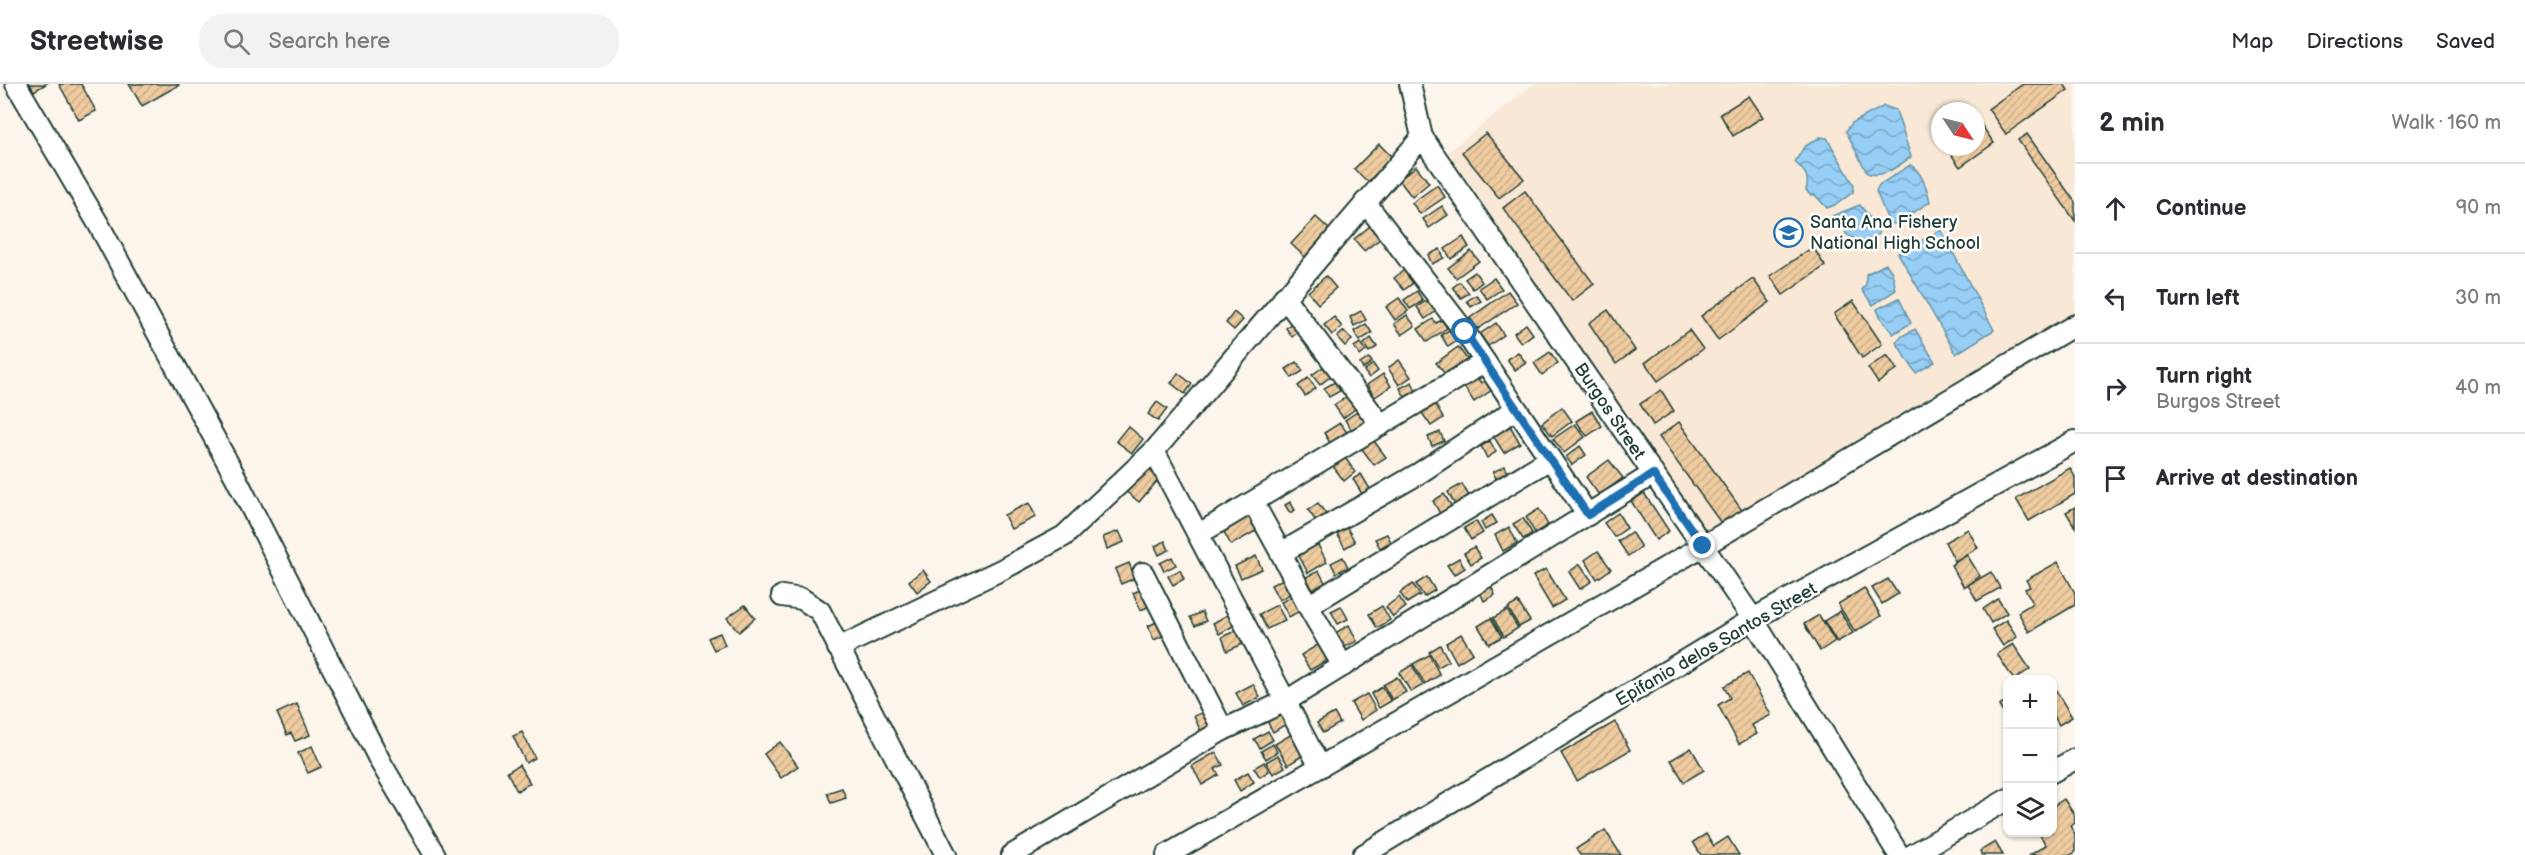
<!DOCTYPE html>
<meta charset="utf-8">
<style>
body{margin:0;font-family:"Balsamiq Sans",sans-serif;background:#f2f2f3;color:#2b2b33}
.controls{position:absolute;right:18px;bottom:18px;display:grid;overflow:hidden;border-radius:12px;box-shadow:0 2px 4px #0004}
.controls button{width:54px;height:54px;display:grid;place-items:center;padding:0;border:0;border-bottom:2px solid #e1e1e2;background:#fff;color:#2b2b33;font:30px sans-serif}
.compass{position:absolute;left:1931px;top:18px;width:54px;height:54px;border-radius:50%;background:#fff;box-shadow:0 2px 4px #0004;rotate:125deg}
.stop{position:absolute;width:18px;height:18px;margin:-14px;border:4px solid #1f6fb2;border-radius:50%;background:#fff}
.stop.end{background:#1f6fb2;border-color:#fff;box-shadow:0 2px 6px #0008}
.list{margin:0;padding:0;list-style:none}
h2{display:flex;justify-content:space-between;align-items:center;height:78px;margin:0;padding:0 24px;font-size:26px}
h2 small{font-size:20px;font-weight:400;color:#7c7c81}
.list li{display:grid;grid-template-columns:39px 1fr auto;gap:18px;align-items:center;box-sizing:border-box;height:90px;padding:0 24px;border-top:2px solid #e1e1e2}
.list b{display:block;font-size:22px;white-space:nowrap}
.list p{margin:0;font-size:20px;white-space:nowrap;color:#7c7c81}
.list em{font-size:20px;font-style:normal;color:#7c7c81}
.icon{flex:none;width:33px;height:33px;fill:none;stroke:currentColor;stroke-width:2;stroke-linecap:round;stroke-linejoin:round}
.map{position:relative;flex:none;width:2075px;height:771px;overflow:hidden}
header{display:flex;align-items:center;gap:36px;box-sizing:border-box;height:84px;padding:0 30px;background:#fff;border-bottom:2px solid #e1e1e2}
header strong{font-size:28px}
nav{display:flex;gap:33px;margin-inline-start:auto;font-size:21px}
.search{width:420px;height:54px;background:#f2f2f3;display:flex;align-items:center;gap:15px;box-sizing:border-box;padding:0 21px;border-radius:24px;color:#7c7c81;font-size:22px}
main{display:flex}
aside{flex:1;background:#fff}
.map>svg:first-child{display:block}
.built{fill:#f8e8d5;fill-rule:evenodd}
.water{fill:url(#water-waves);stroke:#6694a8;stroke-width:1.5}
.building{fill:url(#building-hatch);stroke:#1f3d34;stroke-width:1.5}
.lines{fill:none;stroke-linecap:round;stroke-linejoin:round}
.minor-casing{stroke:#1f3d34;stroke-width:24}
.minor{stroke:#fff;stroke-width:20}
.route{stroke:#1f6fb2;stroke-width:8}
.labels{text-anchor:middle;stroke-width:5;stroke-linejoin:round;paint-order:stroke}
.poi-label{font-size:18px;fill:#1f3d34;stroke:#fff;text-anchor:start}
.street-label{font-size:18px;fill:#1f3d34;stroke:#fff}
</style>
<header>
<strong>Streetwise</strong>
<div class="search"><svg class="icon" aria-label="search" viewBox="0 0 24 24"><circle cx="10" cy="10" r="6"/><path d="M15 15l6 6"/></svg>Search here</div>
<nav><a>Map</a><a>Directions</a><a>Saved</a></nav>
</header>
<main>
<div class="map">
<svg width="2075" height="771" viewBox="0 0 2075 771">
<defs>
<pattern id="water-waves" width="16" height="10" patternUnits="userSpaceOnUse" patternTransform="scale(1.5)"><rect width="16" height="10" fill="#96cef5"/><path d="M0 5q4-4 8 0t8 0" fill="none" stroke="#7aa8c7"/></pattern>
<pattern id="building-hatch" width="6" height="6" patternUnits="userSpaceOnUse" patternTransform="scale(1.5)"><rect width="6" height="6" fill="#efcba0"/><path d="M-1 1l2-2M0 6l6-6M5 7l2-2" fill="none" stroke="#ccaf8a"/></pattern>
</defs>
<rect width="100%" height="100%" fill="#fcf5ec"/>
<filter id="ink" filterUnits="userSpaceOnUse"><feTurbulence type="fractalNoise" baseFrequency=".0167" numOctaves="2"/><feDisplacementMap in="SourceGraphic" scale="12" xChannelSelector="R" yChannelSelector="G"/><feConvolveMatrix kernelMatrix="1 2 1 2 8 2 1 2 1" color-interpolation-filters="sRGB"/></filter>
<g filter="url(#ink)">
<path class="built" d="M 1534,0 L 2075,0 L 2075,228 L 1710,454 L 1448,68 ZM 1940,27 L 1976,27 L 1976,63 L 1940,63 Z"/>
<g class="water">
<path d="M 1884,22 L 1896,26 L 1911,73 C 1897,82 1884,95 1867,89 L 1846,47 L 1852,39 Z"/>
<path d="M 1820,53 L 1827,54 L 1854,101 L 1853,108 L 1837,120 L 1827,124 L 1815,111 L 1810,111 L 1806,106 C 1810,92 1805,88 1795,78 L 1804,63 Z"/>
<path d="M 1910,81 C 1921,86 1928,106 1930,118 L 1895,140 L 1889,139 L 1876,107 L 1879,101 Z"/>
<path d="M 1860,121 L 1876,142 L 1879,150 C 1863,160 1863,159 1846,150 L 1845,142 L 1832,132 Z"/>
<polygon points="1941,146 1994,246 1956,270 1898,169"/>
<polygon points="1886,180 1892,188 1896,206 1873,221 1862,206 1866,200 1866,190"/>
<polygon points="1899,214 1911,239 1893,250 1880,233 1877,225"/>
<polygon points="1915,245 1935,278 1916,289 1896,258 1902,252"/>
</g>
<g class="building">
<polygon points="30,0 46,0 34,7"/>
<polygon points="59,0 81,0 96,27 79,36"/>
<polygon points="129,0 178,0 179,1 142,22"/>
<polygon points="2023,0 2064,0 2068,6 2006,50 1988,25"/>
<polygon points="1749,12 1763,33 1733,52 1720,30"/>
<polygon points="1980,39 1994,59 1960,83 1946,63 1976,63 1976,41"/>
<polygon points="1486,49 1524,95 1499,114 1462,68"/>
<polygon points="2027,50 2075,118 2075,137 2018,56"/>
<polygon points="1379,60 1392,73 1368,98 1354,85"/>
<polygon points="1416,82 1429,99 1412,113 1399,96"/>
<polygon points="1437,101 1445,113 1420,130 1412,119"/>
<polygon points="1525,107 1594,200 1572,217 1503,124"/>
<polygon points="1442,122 1448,131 1429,144 1423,135"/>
<polygon points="1316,133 1331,147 1306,174 1291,160"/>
<polygon points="1375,138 1385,151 1364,167 1354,155"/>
<polygon points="1463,153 1469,163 1451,175 1445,165"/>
<polygon points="1813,163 1825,182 1783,211 1770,192"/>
<polygon points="1440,165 1444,174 1432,180 1428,171"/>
<polygon points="1471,167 1479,177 1456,194 1448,184"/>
<polygon points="1404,186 1413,199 1404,206 1394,194"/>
<polygon points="1475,188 1482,198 1473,205 1465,195"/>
<polygon points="1326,192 1336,204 1318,220 1308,208"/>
<polygon points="1494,194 1502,205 1487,215 1479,204"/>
<polygon points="1753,195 1770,218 1718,256 1701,232"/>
<polygon points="1460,198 1469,209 1461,214 1453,203"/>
<polygon points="1417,207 1423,217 1410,225 1404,216"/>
<polygon points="1508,207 1517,219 1478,245 1470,234"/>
<polygon points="1476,211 1481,217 1471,223 1467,217"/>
<polygon points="1399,214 1408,227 1395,236 1386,223"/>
<polygon points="1429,215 1438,226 1425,235 1417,223"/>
<polygon points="1853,217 1882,260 1862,274 1834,230"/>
<polygon points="1608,226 1635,266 1616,280 1589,239"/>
<polygon points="1361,227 1366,236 1354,242 1350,233"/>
<polygon points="1234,228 1243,236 1234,246 1226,239"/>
<polygon points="1407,231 1415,242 1402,251 1394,240"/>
<polygon points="1334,233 1342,243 1332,251 1324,241"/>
<polygon points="1433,235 1436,239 1442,236 1447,244 1427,258 1418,245"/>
<polygon points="1295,236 1302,245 1292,253 1286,244"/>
<polygon points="1496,239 1504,251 1488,262 1480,250"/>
<polygon points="1366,240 1372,249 1359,257 1354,247"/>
<polygon points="1526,240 1533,250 1521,259 1514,249"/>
<polygon points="1449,246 1457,257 1448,263 1441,251"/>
<polygon points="1689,246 1703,265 1658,297 1645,279"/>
<polygon points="1344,247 1352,256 1345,262 1337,253"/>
<polygon points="1371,254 1377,263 1369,268 1364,260"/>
<polygon points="1360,259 1366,267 1360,272 1354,263"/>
<polygon points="1458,263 1470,279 1449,295 1436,279"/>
<polygon points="1518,268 1526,279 1515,286 1507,275"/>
<polygon points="1550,268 1558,279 1542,291 1534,279"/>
<polygon points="1887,271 1897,285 1878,299 1868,284"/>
<polygon points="1369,274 1372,278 1363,285 1360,280"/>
<polygon points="1399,276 1411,293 1399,301 1388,284"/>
<polygon points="1297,278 1303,287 1292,294 1286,285"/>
<polygon points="1373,280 1378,287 1369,294 1364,287"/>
<polygon points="1323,283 1331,292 1320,301 1312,291"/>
<polygon points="1178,289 1192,300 1185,310 1171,299"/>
<polygon points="1383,290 1391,302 1375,313 1367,301"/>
<polygon points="1475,291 1481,299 1485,296 1492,306 1474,318 1462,300"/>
<polygon points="1308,294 1316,304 1305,312 1298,302"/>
<polygon points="1335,298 1340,307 1329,313 1324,304"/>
<polygon points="1412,298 1416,307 1405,313 1400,304"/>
<polygon points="1661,306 1674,327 1653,341 1640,320"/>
<polygon points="1351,310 1359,322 1343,334 1334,321"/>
<polygon points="1157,318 1167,325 1158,337 1148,330"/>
<polygon points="1435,320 1443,334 1431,342 1422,329"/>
<polygon points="1562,323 1572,337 1552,352 1542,339"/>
<polygon points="1360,326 1370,341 1354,350 1345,336"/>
<polygon points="1592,327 1602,342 1587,352 1576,337"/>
<polygon points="1679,338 1746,432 1726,446 1659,353"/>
<polygon points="1340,339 1349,351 1332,362 1324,349"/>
<polygon points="1509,340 1520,359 1504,369 1492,350"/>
<polygon points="1575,340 1585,353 1564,369 1553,355"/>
<polygon points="1128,342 1143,355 1132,369 1116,357"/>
<polygon points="1440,348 1444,357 1432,362 1428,353"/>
<polygon points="1374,357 1386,373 1374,381 1362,365"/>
<polygon points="1490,357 1496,368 1487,374 1481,362"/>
<polygon points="1580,362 1586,371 1572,381 1566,373"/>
<polygon points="1344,372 1355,388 1344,397 1332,381"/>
<polygon points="1609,376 1623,394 1599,411 1586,393"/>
<polygon points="1145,382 1159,395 1139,418 1124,406"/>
<polygon points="1505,382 1509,391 1497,397 1493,388"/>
<polygon points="2070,384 2075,393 2075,410 2029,437 2016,415"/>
<polygon points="1361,390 1370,405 1362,410 1353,395"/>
<polygon points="1462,400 1472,417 1458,426 1448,408"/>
<polygon points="1644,409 1669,447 1656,456 1631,417"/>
<polygon points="1444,410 1455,428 1443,435 1433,417"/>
<polygon points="1290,418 1295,426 1290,429 1285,421"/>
<polygon points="1029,419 1036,433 1011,445 1004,431"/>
<polygon points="1318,419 1328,433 1318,440 1308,426"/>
<polygon points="2075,423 2075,443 2066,428"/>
<polygon points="1539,425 1548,441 1535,449 1526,433"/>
<polygon points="1252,429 1261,444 1231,461 1223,446"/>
<polygon points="1618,429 1627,444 1614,453 1604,439"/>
<polygon points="1492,431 1497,439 1485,446 1481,438"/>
<polygon points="1523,434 1532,449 1523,455 1513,440"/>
<polygon points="1476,437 1483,449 1471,456 1464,444"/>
<polygon points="1345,440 1355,458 1345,464 1335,446"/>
<polygon points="1509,443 1517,459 1503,467 1495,451"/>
<polygon points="1968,445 1978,464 1955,477 1945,458"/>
<polygon points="1119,447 1124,458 1107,465 1103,453"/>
<polygon points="1631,448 1641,463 1628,472 1618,457"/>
<polygon points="1387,450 1391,458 1380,464 1375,455"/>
<polygon points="1165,457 1169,466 1159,471 1155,462"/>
<polygon points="1317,459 1327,478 1308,489 1298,470"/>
<polygon points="1474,463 1481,474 1471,480 1464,469"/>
<polygon points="1598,467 1611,485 1597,495 1585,476"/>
<polygon points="1967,471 1980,492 1964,503 1951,481"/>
<polygon points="1256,472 1262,485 1241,494 1235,482"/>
<polygon points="1172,473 1176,481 1164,487 1160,479"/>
<polygon points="1343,473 1348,483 1336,489 1331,479"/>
<polygon points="1459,474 1465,484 1454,491 1447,481"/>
<polygon points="2058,478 2075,509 2075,521 2029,548 2018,528 2033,519 2025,505 2030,503 2026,496"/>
<polygon points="1129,479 1135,494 1121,500 1115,485"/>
<polygon points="1580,480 1592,497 1580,505 1569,488"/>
<polygon points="1546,485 1565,516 1552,524 1533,492"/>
<polygon points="923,486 931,497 917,508 909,497"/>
<polygon points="1180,486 1184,495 1173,501 1168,492"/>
<polygon points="1319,487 1328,504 1317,514 1306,493"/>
<polygon points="1991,488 2000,504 1977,517 1968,501"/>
<polygon points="1289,492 1296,507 1279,516 1271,501"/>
<polygon points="1427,493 1435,506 1424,513 1416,500"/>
<polygon points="1888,495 1898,510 1882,520 1872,504"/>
<polygon points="1413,500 1420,511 1407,519 1400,509"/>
<polygon points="1491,502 1495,511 1484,517 1480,508"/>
<polygon points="1147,503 1154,520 1141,526 1133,509"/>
<polygon points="1864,504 1881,532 1855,548 1838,520"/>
<polygon points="1295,511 1303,525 1289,533 1281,518"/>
<polygon points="1399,513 1406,523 1393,533 1386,523"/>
<polygon points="1998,515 2007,529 1991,539 1983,525"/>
<polygon points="1518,518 1530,537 1519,543 1508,524"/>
<polygon points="745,521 755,534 739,548 727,534"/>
<polygon points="1277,521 1285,536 1267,545 1259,530"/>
<polygon points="1341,522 1348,535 1338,540 1331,527"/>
<polygon points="1382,522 1390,536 1377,544 1369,530"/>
<polygon points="1507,526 1518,544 1504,553 1493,534"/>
<polygon points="1840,527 1853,549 1837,558 1824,537"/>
<polygon points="1202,528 1206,537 1195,542 1190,533"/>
<polygon points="1229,530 1235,541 1219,550 1213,539"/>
<polygon points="1819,531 1835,557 1820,567 1804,540"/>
<polygon points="1491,534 1502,553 1489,560 1478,542"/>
<polygon points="1161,536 1167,550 1154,556 1148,542"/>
<polygon points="2006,536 2017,553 2003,562 1992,545"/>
<polygon points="1349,541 1357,557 1343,564 1335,549"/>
<polygon points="1239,545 1245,559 1227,567 1222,553"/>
<polygon points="720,549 725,561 714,566 708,554"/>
<polygon points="1461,550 1473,569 1457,579 1446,559"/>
<polygon points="1326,556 1335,572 1310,586 1301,571"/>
<polygon points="2013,560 2030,585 2014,596 1997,570"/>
<polygon points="1440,561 1449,577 1438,583 1429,568"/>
<polygon points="1429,571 1440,591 1425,600 1413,580"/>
<polygon points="1412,581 1423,601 1411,608 1399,589"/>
<polygon points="1748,589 1771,631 1752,641 1757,650 1739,660 1718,621 1730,614 1724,602"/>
<polygon points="1397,593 1406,608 1392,616 1383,601"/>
<polygon points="1253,600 1260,613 1243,622 1236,609"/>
<polygon points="2052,600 2072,633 2059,641 2052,629"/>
<polygon points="1382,603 1391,617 1379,624 1371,610"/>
<polygon points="1367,610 1376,626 1361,636 1351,619"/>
<polygon points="2008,617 2008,637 1999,622"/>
<polygon points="297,620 310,651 295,657 291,649 287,651 277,629"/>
<polygon points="1204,628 1211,644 1201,648 1194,632"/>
<polygon points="1279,628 1286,640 1273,648 1266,635"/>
<polygon points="1334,629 1340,639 1323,649 1317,639"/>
<polygon points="1615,638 1630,666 1577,697 1561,669"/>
<polygon points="1268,647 1273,656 1260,664 1254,655"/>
<polygon points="522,648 535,674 526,679 513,652"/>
<polygon points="1292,650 1305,670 1288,681 1275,660"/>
<polygon points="780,658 798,682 781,694 764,670"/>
<polygon points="1273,660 1277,668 1266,675 1261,667"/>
<polygon points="312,662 321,683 308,689 298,669"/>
<polygon points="1691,664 1704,686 1684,698 1671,676"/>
<polygon points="1216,668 1223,681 1215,685 1219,691 1202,701 1192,682"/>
<polygon points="1278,671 1285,683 1273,690 1266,678"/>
<polygon points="1264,678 1269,687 1260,693 1254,684"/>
<polygon points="519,681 530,699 517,707 507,688"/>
<polygon points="1248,688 1254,698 1240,707 1234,696"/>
<polygon points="842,704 846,714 831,719 827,709"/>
<polygon points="2064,715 2075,732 2075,739 2070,742 2075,750 2075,768 2071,771 2030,771 2046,761 2038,748 2052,748 2052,723"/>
<polygon points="1605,746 1621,771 1580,771 1576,765"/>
<polygon points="1706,750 1714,762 1728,753 1739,771 1701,771 1693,758"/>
<polygon points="1995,758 2003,771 1982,771 1980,767"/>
</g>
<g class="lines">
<defs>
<g id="minor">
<polyline points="16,0 99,141 236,394 381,679 435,771"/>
<polyline points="1410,0 1422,53 1753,535 1899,771"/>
<polyline points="1365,118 1465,248 1588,431"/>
<polyline points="1284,213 1381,341"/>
<polyline points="1154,367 1320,683"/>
<polyline points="1253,418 1281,469 1418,390 1516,325"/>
<polyline points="1199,450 1485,278"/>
<polyline points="1281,469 1308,522 1550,375"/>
<polyline points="1143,489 1223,646"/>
<polyline points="782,512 802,515 820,527 946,771"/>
<polyline points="1308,522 1343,582"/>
<polyline points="838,564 1003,485 1064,452 1154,367 1422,53"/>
<polyline points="2052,688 2075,675"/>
<polyline points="1012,771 1223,646 1286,617 1653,390"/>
<polyline points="1167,771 1703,462 2075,241"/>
<polyline points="1363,771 1753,535 2075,357"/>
<polyline points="1912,771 2008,715"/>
</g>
</defs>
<use href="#minor" class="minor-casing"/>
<use href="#minor" class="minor"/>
</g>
</g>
<g class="lines" filter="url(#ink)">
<polyline class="route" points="1465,248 1588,431 1653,390 1703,462"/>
</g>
<defs>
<symbol id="school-ring" viewBox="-11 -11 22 22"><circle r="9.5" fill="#fff" stroke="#1f6fb2" stroke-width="1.5"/><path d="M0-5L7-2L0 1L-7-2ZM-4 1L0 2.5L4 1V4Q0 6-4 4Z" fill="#1f6fb2"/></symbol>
</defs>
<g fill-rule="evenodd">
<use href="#school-ring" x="1772" y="132" width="33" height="33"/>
</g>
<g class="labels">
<g class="poi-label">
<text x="1810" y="144">Santa Ana Fishery<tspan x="1810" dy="21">National High School</tspan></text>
</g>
<g class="street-label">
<text transform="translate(1610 327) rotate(56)" y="6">Burgos Street</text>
<text transform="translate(1716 560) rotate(-30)" y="6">Epifanio delos Santos Street</text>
</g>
</g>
</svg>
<div class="controls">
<button>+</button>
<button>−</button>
<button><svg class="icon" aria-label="layers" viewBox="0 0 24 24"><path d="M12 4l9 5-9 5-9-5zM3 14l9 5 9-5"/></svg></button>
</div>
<svg class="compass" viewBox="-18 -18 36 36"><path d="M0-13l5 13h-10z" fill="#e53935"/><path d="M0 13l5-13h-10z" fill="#7c7c81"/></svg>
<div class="stop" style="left:1465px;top:248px"></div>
<div class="stop end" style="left:1703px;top:462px"></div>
</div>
<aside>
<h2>2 min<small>Walk · 160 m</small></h2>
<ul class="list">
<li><svg class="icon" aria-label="ahead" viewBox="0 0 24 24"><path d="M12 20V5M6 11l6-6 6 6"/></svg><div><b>Continue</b></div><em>90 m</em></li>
<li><svg class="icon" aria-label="left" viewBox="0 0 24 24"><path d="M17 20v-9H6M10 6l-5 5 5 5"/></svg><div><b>Turn left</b></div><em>30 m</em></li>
<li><svg class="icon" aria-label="right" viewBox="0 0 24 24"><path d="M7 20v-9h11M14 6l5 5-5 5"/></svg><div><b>Turn right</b><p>Burgos Street</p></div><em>40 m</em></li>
<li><svg class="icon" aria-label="arrive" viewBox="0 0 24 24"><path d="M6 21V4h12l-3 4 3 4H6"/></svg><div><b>Arrive at destination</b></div></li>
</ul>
</aside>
</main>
